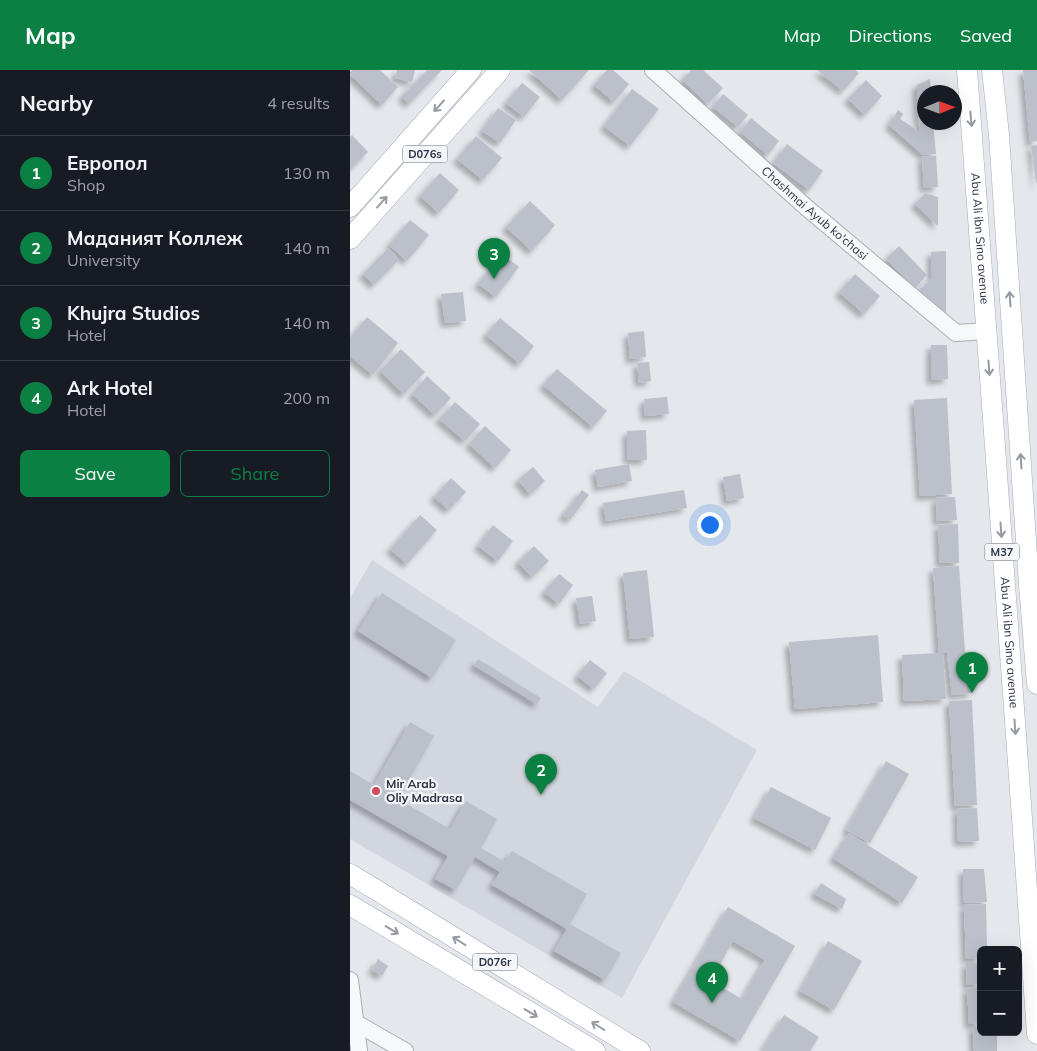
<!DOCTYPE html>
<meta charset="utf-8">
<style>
body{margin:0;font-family:Mulish,sans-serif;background:#20242c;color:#f1f3f6}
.controls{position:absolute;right:15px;bottom:15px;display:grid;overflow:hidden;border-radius:8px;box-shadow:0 5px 20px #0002}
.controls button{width:45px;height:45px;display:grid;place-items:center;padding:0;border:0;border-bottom:1px solid #363941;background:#171b24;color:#f1f3f6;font:25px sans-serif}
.compass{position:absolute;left:567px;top:15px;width:45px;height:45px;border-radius:50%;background:#171b24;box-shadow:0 5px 20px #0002;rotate:89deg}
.you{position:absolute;left:359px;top:454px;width:18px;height:18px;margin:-12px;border:4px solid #fff;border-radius:50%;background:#1a73e8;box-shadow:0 0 0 8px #1a73e833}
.badge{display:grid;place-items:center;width:32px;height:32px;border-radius:50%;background:#0b8043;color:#fff;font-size:16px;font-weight:700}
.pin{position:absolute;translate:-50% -41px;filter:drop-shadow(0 1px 2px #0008)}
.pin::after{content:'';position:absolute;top:26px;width:18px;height:15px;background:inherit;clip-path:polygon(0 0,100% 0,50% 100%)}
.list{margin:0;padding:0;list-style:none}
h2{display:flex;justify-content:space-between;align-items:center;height:65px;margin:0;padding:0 20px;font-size:21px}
h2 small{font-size:16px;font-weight:400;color:#9ea1a6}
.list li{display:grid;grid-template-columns:32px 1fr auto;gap:15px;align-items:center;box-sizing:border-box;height:75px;padding:0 20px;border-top:1px solid #363941}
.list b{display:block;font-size:19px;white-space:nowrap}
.list p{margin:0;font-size:16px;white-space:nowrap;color:#9ea1a6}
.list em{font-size:16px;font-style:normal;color:#9ea1a6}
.actions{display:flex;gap:10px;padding:15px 20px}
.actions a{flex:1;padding:11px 0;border:1px solid #0b8043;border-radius:8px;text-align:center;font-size:18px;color:#0b8043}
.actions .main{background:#0b8043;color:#fff}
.map{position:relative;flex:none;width:687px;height:981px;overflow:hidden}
header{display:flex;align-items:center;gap:30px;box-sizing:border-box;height:70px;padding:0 25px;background:#0b8043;color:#fff}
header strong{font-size:24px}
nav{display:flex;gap:28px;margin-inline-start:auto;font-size:18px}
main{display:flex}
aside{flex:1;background:#171b24}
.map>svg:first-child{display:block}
.built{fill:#d2d6de}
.building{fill:#bbc0ca;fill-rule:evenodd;filter:url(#shadow)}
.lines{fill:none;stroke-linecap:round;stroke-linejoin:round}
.minor-casing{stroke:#a9aeb7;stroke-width:18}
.major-casing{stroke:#a3abb8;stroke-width:21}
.minor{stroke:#f7f8fa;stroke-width:16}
.major{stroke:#fff;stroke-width:20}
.oneway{stroke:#959aa2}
.poi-dot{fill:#d1495b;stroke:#f4f6f9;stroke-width:2}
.labels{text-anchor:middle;stroke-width:4.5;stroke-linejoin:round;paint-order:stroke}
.shield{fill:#f4f6f9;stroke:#676e7b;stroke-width:1}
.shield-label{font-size:11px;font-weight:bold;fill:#2b3445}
.street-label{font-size:12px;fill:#2b3445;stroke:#f4f6f9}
.poi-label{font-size:12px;font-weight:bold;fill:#2b3445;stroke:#f4f6f9;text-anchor:start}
</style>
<header>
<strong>Map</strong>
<nav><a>Map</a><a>Directions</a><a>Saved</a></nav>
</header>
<main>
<aside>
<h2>Nearby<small>4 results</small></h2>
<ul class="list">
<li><span class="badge">1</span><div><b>Европол</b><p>Shop</p></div><em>130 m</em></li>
<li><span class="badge">2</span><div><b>Маданият Коллеж</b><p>University</p></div><em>140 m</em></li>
<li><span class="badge">3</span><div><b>Khujra Studios</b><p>Hotel</p></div><em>140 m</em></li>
<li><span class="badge">4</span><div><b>Ark Hotel</b><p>Hotel</p></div><em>200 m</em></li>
</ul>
<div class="actions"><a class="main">Save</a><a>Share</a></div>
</aside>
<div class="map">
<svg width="687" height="981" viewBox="0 0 687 981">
<defs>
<filter id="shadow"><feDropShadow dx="-4.5" dy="4.5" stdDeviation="2.5" flood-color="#0004"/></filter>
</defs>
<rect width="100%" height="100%" fill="#e4e7ec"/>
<polygon class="built" points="22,490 248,637 274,601 407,680 272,928 0,769 0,528"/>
<g class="building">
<polygon points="2,0 30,0 48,17 32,35 0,4 0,2"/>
<polygon points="47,0 65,0 62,12 45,8"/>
<polygon points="77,0 92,0 59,34 52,26"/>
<polygon points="179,0 239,0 212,30"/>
<polygon points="257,0 263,0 279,14 264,32 244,15"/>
<polygon points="341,0 353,0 373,18 358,34 332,10"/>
<polygon points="467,0 505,0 509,3 493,21"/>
<polygon points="673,0 687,0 687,71 680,72"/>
<polygon points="580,9 581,22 574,22 574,52 583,52 586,84 573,85 539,55 548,40 553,44 550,49 570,62 567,15"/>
<polygon points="516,10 532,26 515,45 498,29"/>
<polygon points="172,13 190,27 174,47 156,33"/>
<polygon points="282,19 309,39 280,76 254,56"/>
<polygon points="373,24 398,45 388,57 363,37"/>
<polygon points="148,38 166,50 150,73 132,61"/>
<polygon points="401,48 429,71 418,85 390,62"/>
<polygon points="2,65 18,82 0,100 0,67"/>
<polygon points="126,66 152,88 133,110 107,89"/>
<polygon points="437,74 473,101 459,120 423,93"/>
<polygon points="687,75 687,113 686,113 681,76"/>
<polygon points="586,86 588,117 574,118 572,87"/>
<polygon points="90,103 109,120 89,143 70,126"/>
<polygon points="575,123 588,127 588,156 565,134"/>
<polygon points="180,131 205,155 182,181 156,157"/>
<polygon points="60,150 79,165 57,191 39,175"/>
<polygon points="549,176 577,205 565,218 536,189"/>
<polygon points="38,178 49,190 24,215 13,204"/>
<polygon points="596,181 596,244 569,220 582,208 581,182"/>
<polygon points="152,184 169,197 146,227 128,214"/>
<polygon points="505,204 530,226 514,244 489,222"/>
<polygon points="113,222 116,251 95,253 91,224"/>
<polygon points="17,247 48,273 23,305 0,286 0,268"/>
<polygon points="150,248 184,276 170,294 136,265"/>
<polygon points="294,261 296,287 280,289 278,263"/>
<polygon points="581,275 597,275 598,309 581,310"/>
<polygon points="51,279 75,302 54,324 30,301"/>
<polygon points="299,292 301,311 289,313 287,293"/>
<polygon points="207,299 257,341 243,357 193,315"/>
<polygon points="77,306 101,328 85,345 62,324"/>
<polygon points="317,327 319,344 295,346 294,329"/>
<polygon points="597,328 602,424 570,426 564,330"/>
<polygon points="105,332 130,354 115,371 89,349"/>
<polygon points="135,356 161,380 145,398 119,374"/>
<polygon points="296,360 297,390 278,390 277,361"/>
<polygon points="279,394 282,411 248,417 245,400"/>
<polygon points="183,397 195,411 180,424 168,410"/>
<polygon points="390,404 394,428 377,431 373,407"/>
<polygon points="101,408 116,422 99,440 84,427"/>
<polygon points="232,420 239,425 220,450 213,445"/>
<polygon points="334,420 337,438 256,451 253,433"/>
<polygon points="605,427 607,450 587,451 586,428"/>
<polygon points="70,445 87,460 57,494 40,479"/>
<polygon points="608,454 609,493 590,493 588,455"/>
<polygon points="143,455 163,471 148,491 128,476"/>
<polygon points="184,476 199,491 182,507 168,492"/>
<polygon points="609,496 615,582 617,582 622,623 602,625 597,584 605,583 593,583 596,629 554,631 552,585 589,583 583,498"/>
<polygon points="297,500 304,567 280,569 273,503"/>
<polygon points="209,504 223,515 209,534 194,522"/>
<polygon points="32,523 106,570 82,608 8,561"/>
<polygon points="242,526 246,551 230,554 226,528"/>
<polygon points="528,565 533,632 445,639 439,572"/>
<polygon points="128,589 191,628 187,634 124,595"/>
<polygon points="240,590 257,603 244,619 227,606"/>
<polygon points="622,630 627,735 605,736 599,631"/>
<polygon points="60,652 84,666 48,729 100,759 116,731 147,749 131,778 155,792 162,781 237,824 220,854 271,883 255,910 204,881 217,859 142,815 150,802 125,787 106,820 85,809 98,786 0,730 0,701 24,715"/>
<polygon points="536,691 559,704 520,773 496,760"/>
<polygon points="421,717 481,748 465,780 404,748"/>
<polygon points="627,738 629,771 608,772 607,739"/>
<polygon points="499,763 568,807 552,833 483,788"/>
<polygon points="613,799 634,799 637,832 614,833"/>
<polygon points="471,813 496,829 492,839 464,824"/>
<polygon points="636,834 637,880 631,880 631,888 616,889 614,835"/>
<path d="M 378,837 L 445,876 L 390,971 L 323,932 ZM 383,871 L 415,890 L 392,929 L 361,911 Z"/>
<polygon points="478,871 512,891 484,940 450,921"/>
<polygon points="28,889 38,896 32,906 22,900"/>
<polygon points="616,893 631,893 631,914 617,915"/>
<polygon points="631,917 631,953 619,954 617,918"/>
<polygon points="434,945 469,967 460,981 412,981"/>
<polygon points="623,956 631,956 631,962 647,962 647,981 624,981"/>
</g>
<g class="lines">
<defs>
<g id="minor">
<path id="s1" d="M 303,0 L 457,138 L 606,263 L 637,261"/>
<polyline points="0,910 9,981"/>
<polyline points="6,953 55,981"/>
</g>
<g id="major">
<path id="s2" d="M 617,0 C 631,176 643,352 656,528 C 666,673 678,819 687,964"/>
<polyline points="642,0 649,65 679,515 687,614"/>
<polyline points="0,137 121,0"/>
<polyline points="0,169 150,0"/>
<polyline points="0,804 290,981"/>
<polyline points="0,835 245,981"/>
</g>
</defs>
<use href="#minor" class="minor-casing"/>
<use href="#major" class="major-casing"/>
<use href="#minor" class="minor"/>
<use href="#major" class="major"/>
</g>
<defs><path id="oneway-shaft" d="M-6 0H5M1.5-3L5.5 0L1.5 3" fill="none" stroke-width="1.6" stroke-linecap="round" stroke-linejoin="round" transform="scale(1.25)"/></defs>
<g class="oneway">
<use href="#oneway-shaft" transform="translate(89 36) rotate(132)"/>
<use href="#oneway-shaft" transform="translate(621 49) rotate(85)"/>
<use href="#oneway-shaft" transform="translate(32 132) rotate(-48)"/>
<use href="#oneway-shaft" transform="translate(660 229) rotate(-94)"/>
<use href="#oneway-shaft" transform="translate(639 298) rotate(86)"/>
<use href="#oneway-shaft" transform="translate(671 391) rotate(-94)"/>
<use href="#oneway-shaft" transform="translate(651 460) rotate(86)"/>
<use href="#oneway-shaft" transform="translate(665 657) rotate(86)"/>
<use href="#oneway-shaft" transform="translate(42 860) rotate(31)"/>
<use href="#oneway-shaft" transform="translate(109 871) rotate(-148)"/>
<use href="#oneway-shaft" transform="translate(181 943) rotate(31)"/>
<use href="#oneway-shaft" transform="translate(248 956) rotate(-148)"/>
</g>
<circle class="poi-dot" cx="26" cy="721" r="5"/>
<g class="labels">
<g class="shield">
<rect x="52.5" y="75.5" width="45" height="17" rx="4"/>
<rect x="634.5" y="473.5" width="35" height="17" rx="4"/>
<rect x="122.5" y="883.5" width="45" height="17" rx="4"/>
</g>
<g class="shield-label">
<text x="75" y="88">D076s</text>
<text x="652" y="486">M37</text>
<text x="145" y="896">D076r</text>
</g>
<g class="street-label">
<text dy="4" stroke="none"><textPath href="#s1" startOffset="216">Chashmai Ayub ko'chasi</textPath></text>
<text dy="4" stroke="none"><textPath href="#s2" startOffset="169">Abu Ali ibn Sino avenue</textPath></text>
<text dy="4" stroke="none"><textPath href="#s2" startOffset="574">Abu Ali ibn Sino avenue</textPath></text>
</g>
<g class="poi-label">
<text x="36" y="718">Mir Arab<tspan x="36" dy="14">Oliy Madrasa</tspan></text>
</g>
</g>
</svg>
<div class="controls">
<button>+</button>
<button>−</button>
</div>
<svg class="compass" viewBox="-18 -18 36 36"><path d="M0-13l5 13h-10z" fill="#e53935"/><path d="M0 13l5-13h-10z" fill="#9ea1a6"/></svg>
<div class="you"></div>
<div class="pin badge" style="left:622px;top:623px">1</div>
<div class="pin badge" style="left:191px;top:725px">2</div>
<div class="pin badge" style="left:144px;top:209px">3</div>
<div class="pin badge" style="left:362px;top:933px">4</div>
</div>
</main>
